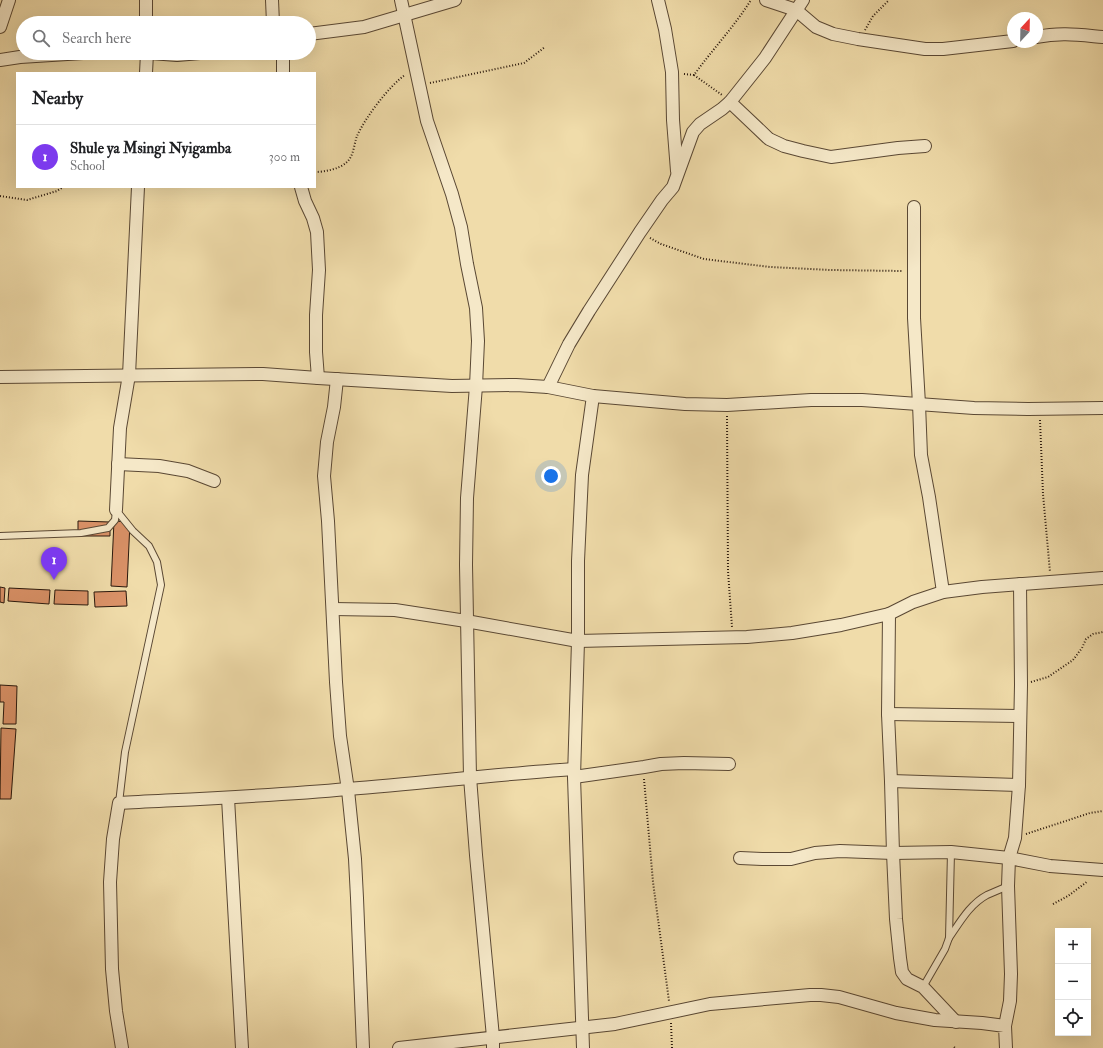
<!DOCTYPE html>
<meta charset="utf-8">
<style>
body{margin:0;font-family:"IM FELL Double Pica",serif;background:#f2f2f2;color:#202124}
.controls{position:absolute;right:12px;bottom:12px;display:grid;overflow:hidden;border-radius:0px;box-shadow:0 4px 16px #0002}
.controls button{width:36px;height:36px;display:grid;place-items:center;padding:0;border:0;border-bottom:1px solid #e0e0e0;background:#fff;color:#202124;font:20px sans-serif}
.compass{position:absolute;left:1007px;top:12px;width:36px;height:36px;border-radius:50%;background:#fff;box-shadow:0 4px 16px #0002;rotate:22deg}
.you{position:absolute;left:551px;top:476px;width:14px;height:14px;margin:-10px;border:3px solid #fff;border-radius:50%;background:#1a73e8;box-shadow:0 0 0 6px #1a73e833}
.badge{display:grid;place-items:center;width:26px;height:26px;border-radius:50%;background:#7c3aed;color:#fff;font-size:13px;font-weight:700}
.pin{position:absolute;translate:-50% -33px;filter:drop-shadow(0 1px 2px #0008)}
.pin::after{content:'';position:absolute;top:21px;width:14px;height:12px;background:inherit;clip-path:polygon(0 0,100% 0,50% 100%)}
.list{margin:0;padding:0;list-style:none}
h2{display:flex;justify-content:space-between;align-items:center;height:52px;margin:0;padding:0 16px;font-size:17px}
h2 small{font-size:13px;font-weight:400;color:#757577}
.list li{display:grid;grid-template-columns:26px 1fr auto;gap:12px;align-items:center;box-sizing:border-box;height:64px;padding:0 16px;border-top:1px solid #e0e0e0}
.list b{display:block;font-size:15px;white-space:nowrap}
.list p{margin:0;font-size:13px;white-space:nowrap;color:#757577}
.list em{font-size:13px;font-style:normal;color:#757577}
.icon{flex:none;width:22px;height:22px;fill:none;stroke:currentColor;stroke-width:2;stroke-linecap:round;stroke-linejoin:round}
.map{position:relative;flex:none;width:1103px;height:1048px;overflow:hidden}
.search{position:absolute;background:#fff;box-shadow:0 4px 16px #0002;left:16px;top:16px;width:300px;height:44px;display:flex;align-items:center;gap:10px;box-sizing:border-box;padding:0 14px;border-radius:22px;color:#757577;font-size:15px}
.panel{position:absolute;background:#fff;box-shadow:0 4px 16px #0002;left:16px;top:72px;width:300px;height:116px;border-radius:0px}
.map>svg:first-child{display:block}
.building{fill:#db9268;stroke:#28170c}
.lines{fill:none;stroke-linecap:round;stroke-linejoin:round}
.service-casing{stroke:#5a4834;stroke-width:8}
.minor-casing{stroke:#5a4834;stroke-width:14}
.path{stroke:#28170c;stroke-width:2;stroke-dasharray:1 2;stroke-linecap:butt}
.service{stroke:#f5e8c8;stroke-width:6}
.minor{stroke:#f5e8c8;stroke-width:12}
</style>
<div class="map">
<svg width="1103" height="1048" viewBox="0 0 1103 1048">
<rect width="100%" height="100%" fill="#f0dcaa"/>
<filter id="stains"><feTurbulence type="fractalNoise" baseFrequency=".005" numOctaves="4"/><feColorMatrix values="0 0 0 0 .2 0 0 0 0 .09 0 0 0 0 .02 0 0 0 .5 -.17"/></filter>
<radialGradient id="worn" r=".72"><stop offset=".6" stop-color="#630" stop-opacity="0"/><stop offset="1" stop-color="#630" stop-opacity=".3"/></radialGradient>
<g class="building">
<polygon points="78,521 110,522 110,536 78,536"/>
<polygon points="114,521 130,522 127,587 111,586"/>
<polygon points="0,587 5,588 4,603 0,602"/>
<polygon points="9,588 50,590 49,604 8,601"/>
<polygon points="55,590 88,591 88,605 54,604"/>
<polygon points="126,591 127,606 95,607 94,592"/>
<polygon points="0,685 17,686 16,724 3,724 4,702 0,702"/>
<polygon points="1,728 16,729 11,799 0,799"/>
</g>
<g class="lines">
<defs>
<g id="service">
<polyline points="116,510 133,531 149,546 157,562 161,585 125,752 119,803"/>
<polyline points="0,536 81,533 108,528 115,520 116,510"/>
<path d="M 949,938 C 960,922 970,904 987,895 C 994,892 1001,889 1008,886"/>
<polyline points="923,987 945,949 949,938 951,852"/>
</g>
<g id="minor">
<polyline points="146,0 146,23"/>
<polyline points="272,0 273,23"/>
<polyline points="401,0 427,121 452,194 461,227 467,264 476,308 478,341 476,386 467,498 466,565 470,777 476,855 493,1037 493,1048"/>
<polyline points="658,0 665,29 672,72 673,120 677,171"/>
<polyline points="766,0 796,10 816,27 833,34 858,39 925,49 943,49 1013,41"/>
<polyline points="0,27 9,0"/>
<polyline points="309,34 364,27 455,0"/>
<path d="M 1037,37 C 1060,32 1080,35 1103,37"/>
<polyline points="151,53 177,55 200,53"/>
<polyline points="283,53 283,73"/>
<polyline points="0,60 20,57 83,53"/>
<polyline points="146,73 147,53"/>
<polyline points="730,102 769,139 784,146 803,151 831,157 898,148 925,146"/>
<polyline points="301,187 305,201 313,218 317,232 319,270 316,315 316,352 318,378"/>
<polyline points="914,207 914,318 919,404 921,455 929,497 943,592"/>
<polyline points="0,377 263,374 318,378 452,386 516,385 548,387 593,396 685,404 727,405 811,400 862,400 974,408 1028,409 1103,408"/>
<polyline points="337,379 334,407 327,442 324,476 328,521 336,682 340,736 348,790 355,859 357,898 363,1048"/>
<polyline points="548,387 569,344 589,311 640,232 662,200 673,187 693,132 700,124 722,109 730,102 765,58 803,0"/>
<polyline points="118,464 159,466 188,471 214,481"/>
<polyline points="116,510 120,428 129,375 138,187"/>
<polyline points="333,609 395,610 466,621 578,641 747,637 792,633 841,625 889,614 913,602 943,592 982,587 1103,578"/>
<polyline points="889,614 888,714 891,781 893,853 896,919 900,958 902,972 907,979 923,987 956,1022"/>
<polyline points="888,714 1020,716"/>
<polyline points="574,777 644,767 661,764 684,763 729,764"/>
<polyline points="891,781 1019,785"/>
<polyline points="228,798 242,1048"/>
<polyline points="740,858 762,859 791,859 815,853 840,851 893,853 951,852 1009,858 1050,866 1103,870"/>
<polyline points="1005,1026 1010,1001 1011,974 1008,886 1009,858 1015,838 1019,785 1021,685 1020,584"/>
<path d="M 122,1048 L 116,1011 L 112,969 L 110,882 L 113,839 L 119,803 C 195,799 272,796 348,789 C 424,783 499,774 574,769"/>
<polyline points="399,1048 615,1024 710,1004 810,995 821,995 839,997 896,1013 935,1020 982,1023 1005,1026 1006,1048"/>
<polyline points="583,1048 574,777 578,641 578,561 582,475 593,396"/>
</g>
</defs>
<use href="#service" class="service-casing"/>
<use href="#minor" class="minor-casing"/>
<g class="path">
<polyline points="865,30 873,16 889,0"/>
<path d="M 684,74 L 694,75 C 712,50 734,27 751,0"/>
<polyline points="694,75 722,95"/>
<polyline points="430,83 524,63 545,47"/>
<path d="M 315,172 C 324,172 340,169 347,162 C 354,155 354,144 357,136 C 365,118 389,86 405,75"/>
<polyline points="0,196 27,200 57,191 63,187"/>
<polyline points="650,238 661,244 704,259 770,267 830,270 902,271"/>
<polyline points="727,416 728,571 732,627"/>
<polyline points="1040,420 1043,494 1050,572"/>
<polyline points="1031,682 1048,677 1073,660 1082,648 1086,639 1093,634 1103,632"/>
<polyline points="644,779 653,882 669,1001"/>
<polyline points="1026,834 1090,813 1103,811"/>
<polyline points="1053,904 1068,896 1088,881"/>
<polyline points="671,1023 672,1048"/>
<polyline points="954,1047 955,1048"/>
</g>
<use href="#service" class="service"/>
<use href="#minor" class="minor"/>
</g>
<rect width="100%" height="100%" filter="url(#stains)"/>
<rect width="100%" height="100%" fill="url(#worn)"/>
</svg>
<div class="controls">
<button>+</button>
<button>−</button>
<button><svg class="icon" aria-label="locate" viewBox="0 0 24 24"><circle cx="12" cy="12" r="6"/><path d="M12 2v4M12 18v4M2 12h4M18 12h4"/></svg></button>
</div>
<svg class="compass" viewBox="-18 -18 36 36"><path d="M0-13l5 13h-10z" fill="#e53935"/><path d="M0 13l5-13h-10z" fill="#757577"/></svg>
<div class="you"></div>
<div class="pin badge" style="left:54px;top:580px">1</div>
<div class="search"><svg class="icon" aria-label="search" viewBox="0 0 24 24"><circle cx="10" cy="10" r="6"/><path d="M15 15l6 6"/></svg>Search here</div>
<section class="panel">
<h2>Nearby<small></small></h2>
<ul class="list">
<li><span class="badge">1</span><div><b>Shule ya Msingi Nyigamba</b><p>School</p></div><em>300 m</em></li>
</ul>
</section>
</div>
